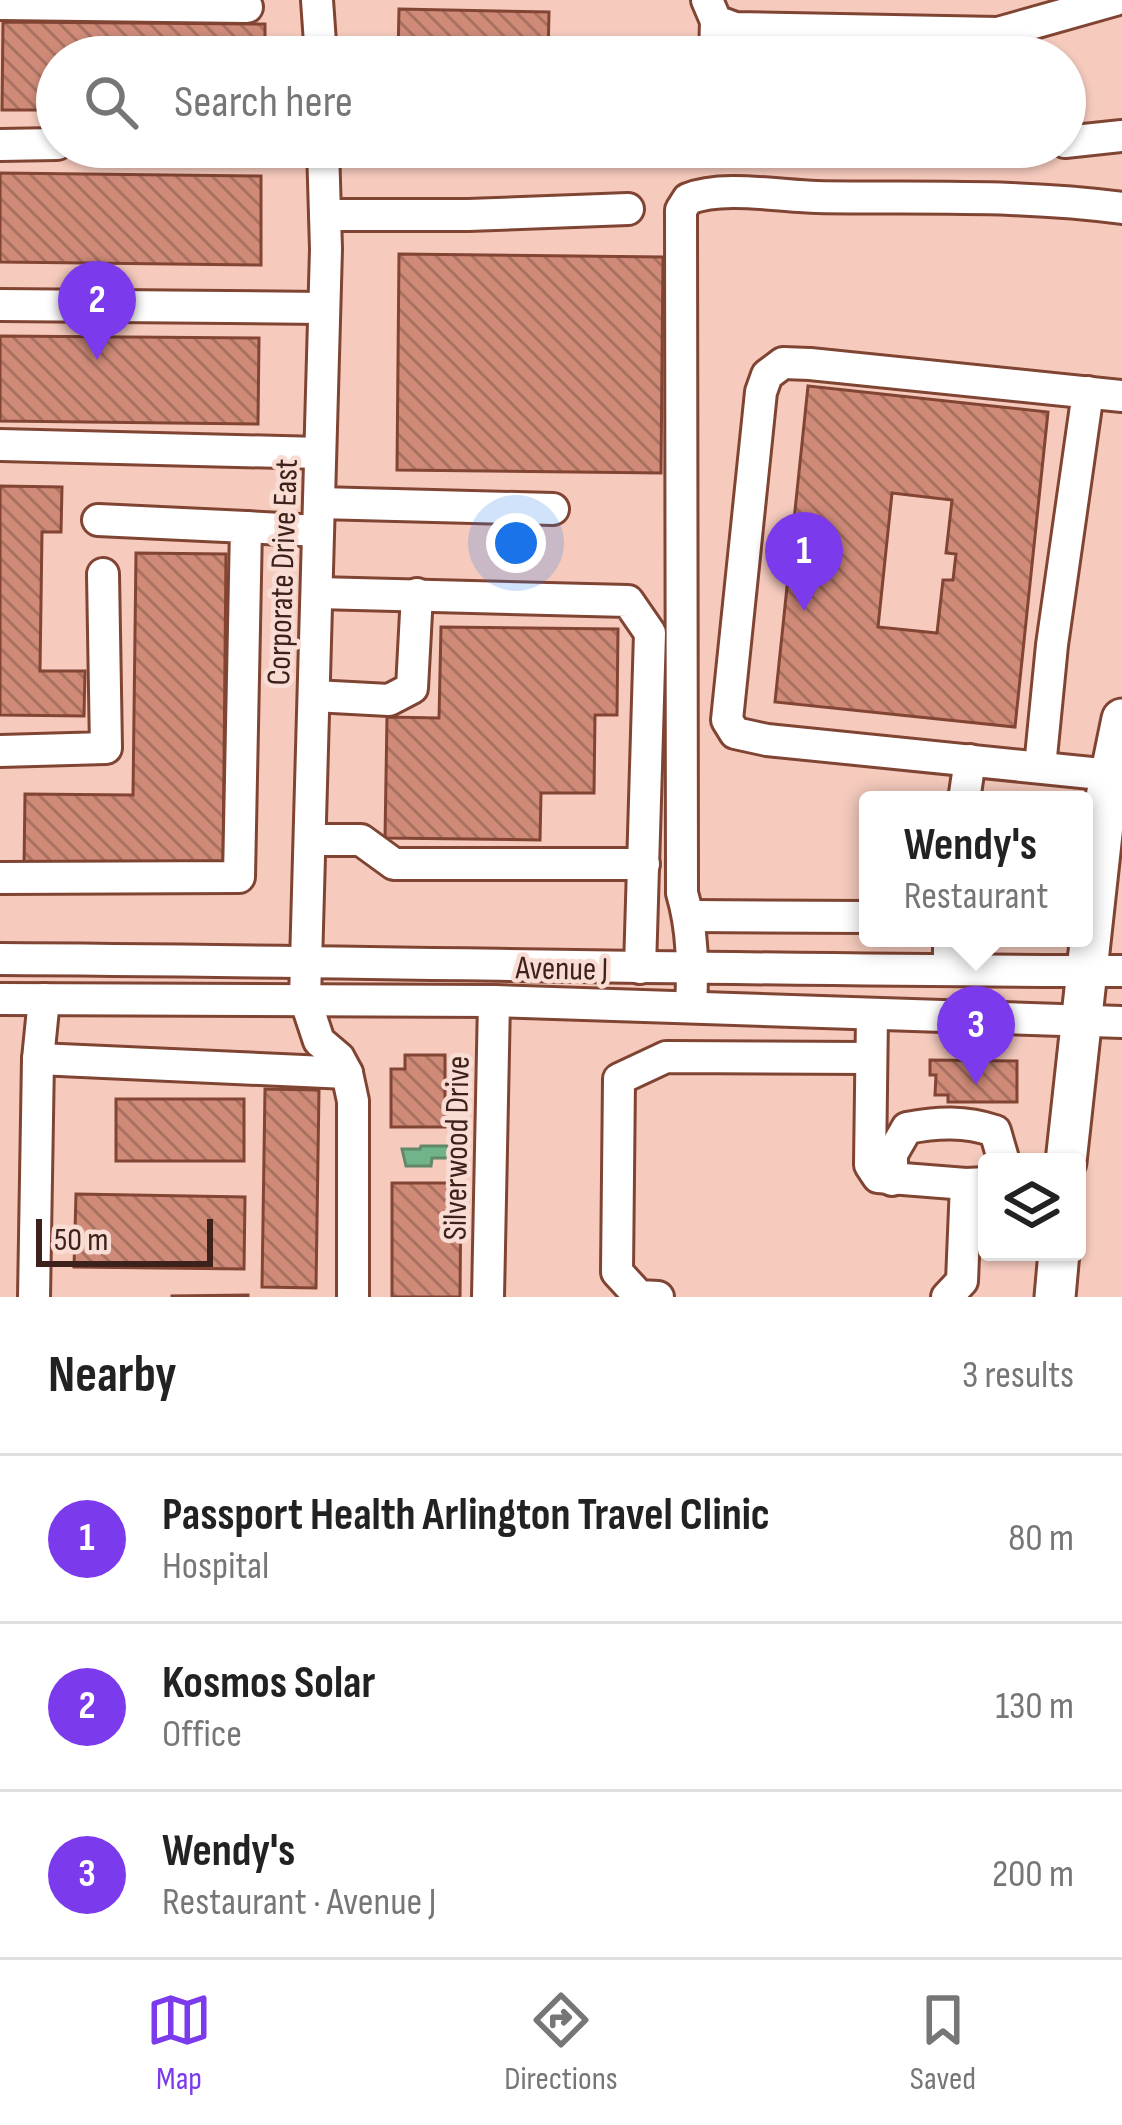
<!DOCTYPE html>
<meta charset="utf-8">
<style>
body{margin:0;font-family:"Sofia Sans Condensed",sans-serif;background:#f6f6f6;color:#222}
.controls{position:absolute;right:36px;bottom:36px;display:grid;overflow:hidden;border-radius:12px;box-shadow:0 3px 9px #0004}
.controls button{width:108px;height:108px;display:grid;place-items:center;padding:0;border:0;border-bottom:3px solid #e0e0e0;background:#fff;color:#222;font:60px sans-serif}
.scale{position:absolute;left:36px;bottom:30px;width:177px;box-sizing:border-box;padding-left:12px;border:6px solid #3d221b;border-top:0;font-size:33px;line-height:42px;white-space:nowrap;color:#3d221b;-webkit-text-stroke:9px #f9dcd3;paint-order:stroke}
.you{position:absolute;left:516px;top:543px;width:42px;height:42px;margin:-30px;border:9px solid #fff;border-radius:50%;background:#1a73e8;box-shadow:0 0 0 18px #1a73e833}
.badge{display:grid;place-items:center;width:78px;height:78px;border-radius:50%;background:#7c3aed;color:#fff;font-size:39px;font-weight:700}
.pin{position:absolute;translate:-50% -99px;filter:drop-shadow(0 3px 6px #0008)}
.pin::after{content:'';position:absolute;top:63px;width:42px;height:36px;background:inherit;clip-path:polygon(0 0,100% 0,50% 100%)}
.popup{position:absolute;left:859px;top:791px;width:234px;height:156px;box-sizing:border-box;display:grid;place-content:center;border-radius:12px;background:#fff;filter:drop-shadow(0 3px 9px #0005);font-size:39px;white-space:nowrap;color:#767676}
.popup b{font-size:45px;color:#222}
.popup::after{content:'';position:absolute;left:50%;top:100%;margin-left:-24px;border:24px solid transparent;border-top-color:#fff}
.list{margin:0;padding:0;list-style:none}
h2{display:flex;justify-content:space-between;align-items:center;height:156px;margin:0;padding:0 48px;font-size:51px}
h2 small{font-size:39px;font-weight:400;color:#767676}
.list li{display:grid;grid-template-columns:78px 1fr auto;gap:36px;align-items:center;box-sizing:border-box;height:168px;padding:0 48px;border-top:3px solid #e0e0e0}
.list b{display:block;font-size:45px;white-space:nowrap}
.list p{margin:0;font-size:39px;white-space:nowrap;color:#767676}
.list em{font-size:39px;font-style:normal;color:#767676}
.icon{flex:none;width:66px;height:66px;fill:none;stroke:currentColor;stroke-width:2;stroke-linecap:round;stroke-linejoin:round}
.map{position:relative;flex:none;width:1122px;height:1297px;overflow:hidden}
.search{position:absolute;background:#fff;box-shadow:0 3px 9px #0004;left:36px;right:36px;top:36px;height:132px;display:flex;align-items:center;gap:30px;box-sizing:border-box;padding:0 42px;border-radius:66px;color:#767676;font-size:45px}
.sheet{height:660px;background:#fff}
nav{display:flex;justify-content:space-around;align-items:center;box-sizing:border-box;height:168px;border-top:3px solid #e0e0e0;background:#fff;font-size:33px;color:#767676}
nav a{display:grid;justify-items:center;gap:6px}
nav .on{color:#7c3aed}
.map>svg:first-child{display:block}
.water{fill:url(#water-ripples);stroke:#618869;stroke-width:3}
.building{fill:url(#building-back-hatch);stroke:#824534;stroke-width:3;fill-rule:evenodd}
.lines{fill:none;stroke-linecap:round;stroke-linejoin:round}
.minor-casing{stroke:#804433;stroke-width:36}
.major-casing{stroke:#804433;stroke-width:45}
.minor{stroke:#fff;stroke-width:30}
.major{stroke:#fff;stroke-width:39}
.labels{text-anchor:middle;stroke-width:9;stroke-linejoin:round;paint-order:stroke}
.street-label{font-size:33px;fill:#3d221b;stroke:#f9dcd3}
</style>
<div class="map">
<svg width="1122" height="1297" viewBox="0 0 1122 1297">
<defs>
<pattern id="water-ripples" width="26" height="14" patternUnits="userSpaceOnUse" patternTransform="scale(3)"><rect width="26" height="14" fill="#71b38b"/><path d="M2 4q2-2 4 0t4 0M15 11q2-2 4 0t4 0" fill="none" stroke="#5e9171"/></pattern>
<pattern id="building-back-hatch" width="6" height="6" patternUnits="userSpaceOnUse" patternTransform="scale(3)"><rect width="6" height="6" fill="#cf8b78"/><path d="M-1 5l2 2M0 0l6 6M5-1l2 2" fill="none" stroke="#a97162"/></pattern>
</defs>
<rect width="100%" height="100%" fill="#f6cbbe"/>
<polygon class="water" points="421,1146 448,1146 448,1158 432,1158 431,1166 406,1166 402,1149 420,1149"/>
<g class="building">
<polygon points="399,9 549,12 548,57 398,57"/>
<polygon points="3,22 265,24 265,57 57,57 57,110 2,110"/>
<polygon points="794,37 811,38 810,52 957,57 771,57 772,51 793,52"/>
<polygon points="0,173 261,176 261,265 0,262"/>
<polygon points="399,254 663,257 661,473 397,470"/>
<polygon points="0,336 259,338 258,424 0,421"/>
<path d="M 808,386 L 1048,412 L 1015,727 L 775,702 ZM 892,493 L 952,500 L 946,553 L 956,554 L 953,580 L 943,580 L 937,633 L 878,627 Z"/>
<polygon points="0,486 62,487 61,532 42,532 40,671 85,671 84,716 0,715"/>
<polygon points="136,553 226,554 223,868 24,866 25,794 133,795"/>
<polygon points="441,627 618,629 617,715 595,715 594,793 541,793 540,840 385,838 387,717 439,718"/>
<polygon points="405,1055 445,1055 445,1127 391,1127 391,1069 405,1069"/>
<polygon points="930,1060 1017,1061 1017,1102 948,1102 948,1095 935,1095 936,1075 930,1075"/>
<polygon points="265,1089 319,1090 316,1288 262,1287"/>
<rect x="116" y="1099" width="128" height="62"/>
<polygon points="392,1183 461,1183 460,1297 392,1297"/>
<polygon points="76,1194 245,1197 244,1269 74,1267"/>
<polygon points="248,1295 248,1297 172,1297 172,1296"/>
</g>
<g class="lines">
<defs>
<g id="minor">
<polyline points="317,0 321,57"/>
<polyline points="707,0 716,21 735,28 998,33 1115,0"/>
<polyline points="0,4 247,7"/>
<polyline points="715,57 716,21"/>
<polyline points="1065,142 1122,136"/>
<polyline points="0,145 57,144"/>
<polyline points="323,147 326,249 305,999 319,1041 339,1058 347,1073 353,1101 353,1297"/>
<polyline points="989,147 1027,147"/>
<polyline points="325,215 468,215 628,209"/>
<polyline points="0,305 324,308"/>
<polyline points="0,445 320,453"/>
<polyline points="319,503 553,509"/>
<polyline points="246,527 318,531"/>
<polyline points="318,593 628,601 650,633 640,968"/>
<polyline points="314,696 389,700 412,688 417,594"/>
<polyline points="0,751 106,748 103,574"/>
<polyline points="1040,767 1052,645 1088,392"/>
<polyline points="1111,775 767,740 735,733 727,720 761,392 767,375 783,363 810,364 1122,396"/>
<polyline points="964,800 970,760"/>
<polyline points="310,840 361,840 394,864 644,864"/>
<polyline points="0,878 239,877 246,527 98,520"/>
<polyline points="689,916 868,917"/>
<path d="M 0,959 C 374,961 748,971 1122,971"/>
<polyline points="949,970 949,938"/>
<polyline points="0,999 494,1001 1122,1022"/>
<path d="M 691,1006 C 693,968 693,930 682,893 L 681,210 L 688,199 C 722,185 779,196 817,197 C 918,199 1021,194 1122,208"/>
<polyline points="872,1015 870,1165 878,1177 966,1184 987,1183"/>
<polyline points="38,1059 347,1073"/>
<path d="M 892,1180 L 892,1154 L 907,1128 C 938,1122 965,1121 995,1131 L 1004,1162"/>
<polyline points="34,1297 38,1059 44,999"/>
<polyline points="488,1297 494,1001"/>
<polyline points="658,1297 639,1296 617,1272 619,1079 666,1057 870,1058"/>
<polyline points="947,1297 962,1281 966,1184"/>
</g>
<g id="major">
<polyline points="1066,1162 1106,797 1122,719"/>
<polyline points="1055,1297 1059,1252"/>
</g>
</defs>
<use href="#minor" class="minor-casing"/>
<use href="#major" class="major-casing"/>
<use href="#minor" class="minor"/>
<use href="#major" class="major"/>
</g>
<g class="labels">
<g class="street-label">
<text transform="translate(281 572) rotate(-88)" y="12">Corporate Drive East</text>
<text transform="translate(562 967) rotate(1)" y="12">Avenue J</text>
<text transform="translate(455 1148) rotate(-89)" y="12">Silverwood Drive</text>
</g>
</g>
</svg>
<div class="controls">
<button><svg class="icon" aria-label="layers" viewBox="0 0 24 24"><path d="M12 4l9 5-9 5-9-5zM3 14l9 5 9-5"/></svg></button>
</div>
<div class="scale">50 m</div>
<div class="you"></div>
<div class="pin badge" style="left:804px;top:611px">1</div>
<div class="pin badge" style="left:97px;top:360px">2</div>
<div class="pin badge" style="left:976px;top:1085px">3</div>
<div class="popup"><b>Wendy's</b>Restaurant</div>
<div class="search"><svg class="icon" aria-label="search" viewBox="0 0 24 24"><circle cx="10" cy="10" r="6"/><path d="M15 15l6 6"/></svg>Search here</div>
</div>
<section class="sheet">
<h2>Nearby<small>3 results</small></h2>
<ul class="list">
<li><span class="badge">1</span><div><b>Passport Health Arlington Travel Clinic</b><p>Hospital</p></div><em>80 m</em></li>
<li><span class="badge">2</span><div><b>Kosmos Solar</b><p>Office</p></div><em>130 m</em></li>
<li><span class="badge">3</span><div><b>Wendy's</b><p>Restaurant · Avenue J</p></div><em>200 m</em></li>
</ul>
</section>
<nav>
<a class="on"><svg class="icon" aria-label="map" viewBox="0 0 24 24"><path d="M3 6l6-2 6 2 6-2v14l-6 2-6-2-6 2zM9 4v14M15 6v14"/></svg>Map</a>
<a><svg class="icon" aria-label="directions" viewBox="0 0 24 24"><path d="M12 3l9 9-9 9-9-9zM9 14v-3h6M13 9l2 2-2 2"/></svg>Directions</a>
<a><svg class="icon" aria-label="saved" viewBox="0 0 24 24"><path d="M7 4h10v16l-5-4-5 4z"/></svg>Saved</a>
</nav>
